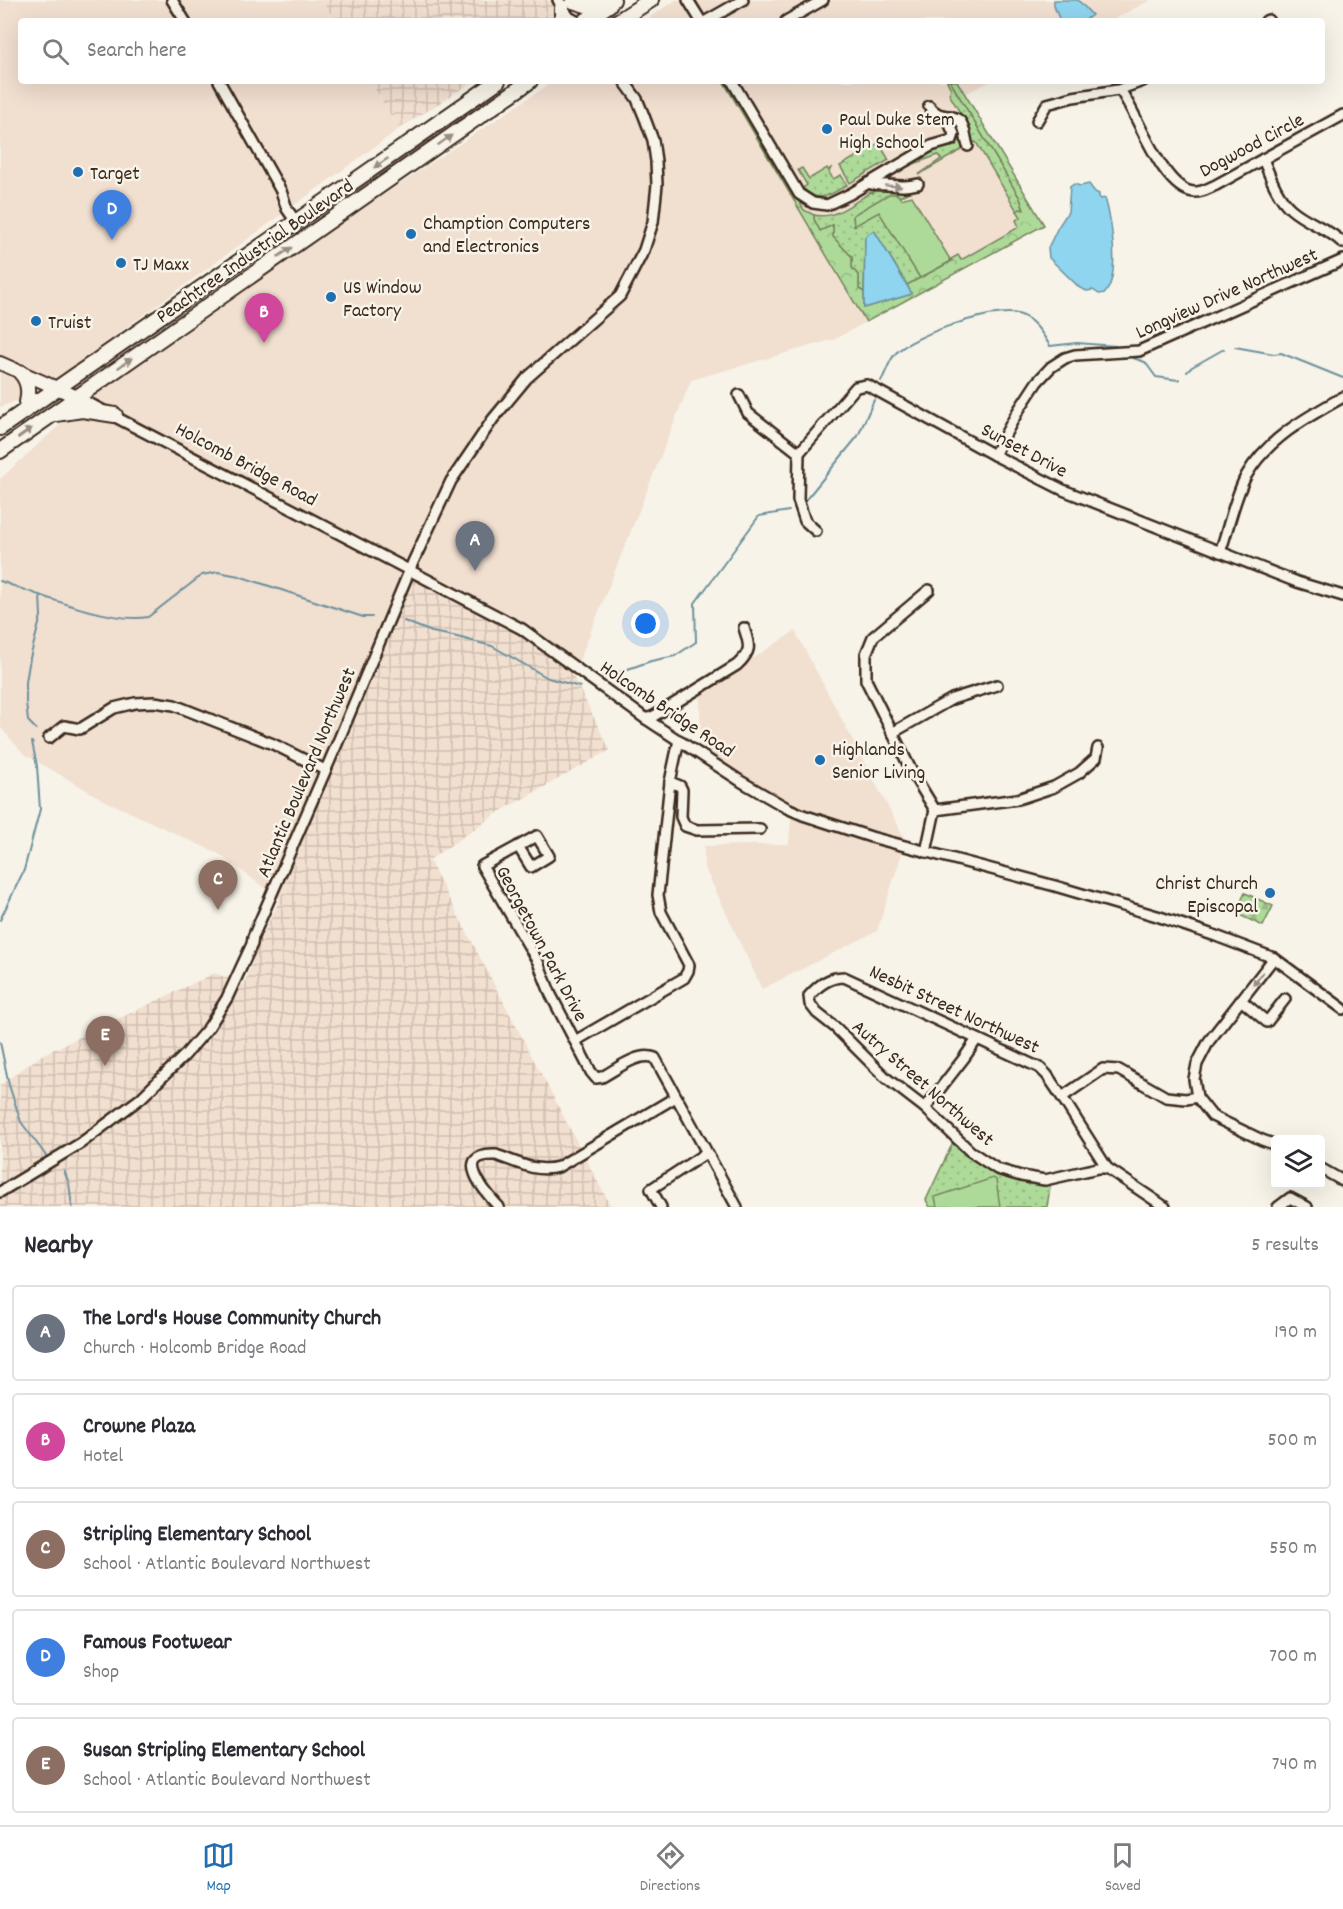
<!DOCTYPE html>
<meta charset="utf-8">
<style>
body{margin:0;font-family:Dekko,sans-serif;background:#f2f2f3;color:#2b2b33}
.controls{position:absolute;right:18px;bottom:18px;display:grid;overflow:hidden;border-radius:6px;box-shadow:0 6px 24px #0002}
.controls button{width:54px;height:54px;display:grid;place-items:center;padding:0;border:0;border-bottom:2px solid #e1e1e2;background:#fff;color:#2b2b33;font:30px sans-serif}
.you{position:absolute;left:646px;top:624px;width:21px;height:21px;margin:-15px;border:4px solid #fff;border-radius:50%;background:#1a73e8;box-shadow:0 0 0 9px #1a73e833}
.badge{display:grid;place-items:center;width:39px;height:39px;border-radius:50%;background:#1f6fb2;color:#fff;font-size:20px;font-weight:700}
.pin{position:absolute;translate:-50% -50px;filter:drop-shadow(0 2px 3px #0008)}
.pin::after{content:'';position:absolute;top:32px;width:21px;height:18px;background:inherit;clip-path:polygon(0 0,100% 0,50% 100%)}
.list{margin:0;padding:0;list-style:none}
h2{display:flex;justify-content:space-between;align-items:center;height:78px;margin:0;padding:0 24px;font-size:26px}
h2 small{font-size:20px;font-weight:400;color:#7c7c81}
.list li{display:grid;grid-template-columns:39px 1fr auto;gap:18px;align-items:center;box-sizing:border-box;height:96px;margin:0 12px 12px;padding:0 12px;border:2px solid #e1e1e2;border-radius:6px}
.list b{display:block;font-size:22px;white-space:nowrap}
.list p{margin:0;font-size:20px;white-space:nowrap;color:#7c7c81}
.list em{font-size:20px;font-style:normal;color:#7c7c81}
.icon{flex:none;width:33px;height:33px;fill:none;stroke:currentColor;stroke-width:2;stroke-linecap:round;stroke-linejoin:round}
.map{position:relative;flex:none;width:1343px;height:1207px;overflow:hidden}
.search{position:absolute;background:#fff;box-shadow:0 6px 24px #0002;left:18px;right:18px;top:18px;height:66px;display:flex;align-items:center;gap:15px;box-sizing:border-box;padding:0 21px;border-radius:6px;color:#7c7c81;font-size:22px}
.sheet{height:618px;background:#fff}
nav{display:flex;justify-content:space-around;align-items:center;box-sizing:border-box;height:84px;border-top:2px solid #e1e1e2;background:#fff;font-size:16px;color:#7c7c81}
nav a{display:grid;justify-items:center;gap:3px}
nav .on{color:#1f6fb2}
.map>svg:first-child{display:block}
.built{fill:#f1dfd0}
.industrial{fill:url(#industrial-grid)}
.grass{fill:url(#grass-dots);stroke:#74825c;stroke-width:1.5}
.forest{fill:url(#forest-crowns);stroke:#74825c;stroke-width:1.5}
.cemetery{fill:url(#cemetery-stones);stroke:#74825c;stroke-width:1.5}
.garden{fill:#adda99;stroke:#74825c;stroke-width:1.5}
.water{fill:#8fd5f0;stroke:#6d919c;stroke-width:1.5}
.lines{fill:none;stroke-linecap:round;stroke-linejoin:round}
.stream{stroke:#6d919c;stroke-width:2}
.minor-casing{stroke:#3b2a1e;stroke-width:14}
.major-casing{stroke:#3b2a1e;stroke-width:16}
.highway-casing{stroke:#3b2a1e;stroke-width:18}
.minor{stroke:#f7f3e8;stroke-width:9}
.major{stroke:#f7f3e8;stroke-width:12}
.highway{stroke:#f7f3e8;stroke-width:14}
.oneway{fill:#998e83}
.poi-dot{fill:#1f6fb2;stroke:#f7f3e8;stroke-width:2}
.labels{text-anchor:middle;stroke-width:5;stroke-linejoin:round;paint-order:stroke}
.poi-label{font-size:20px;fill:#3b2a1e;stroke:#f7f3e8;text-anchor:start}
.street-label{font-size:20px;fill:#3b2a1e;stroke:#f7f3e8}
</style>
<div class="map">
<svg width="1343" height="1207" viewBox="0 0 1343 1207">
<defs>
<pattern id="industrial-grid" width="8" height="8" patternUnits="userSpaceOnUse" patternTransform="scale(1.5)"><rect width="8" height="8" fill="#f1dfd0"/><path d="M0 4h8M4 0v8" fill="none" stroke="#d0c0b2"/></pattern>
<pattern id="grass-dots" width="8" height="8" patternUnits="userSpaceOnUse" patternTransform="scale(1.5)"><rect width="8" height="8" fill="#adda99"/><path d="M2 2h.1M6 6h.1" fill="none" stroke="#96bb83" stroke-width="1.8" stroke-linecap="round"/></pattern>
<pattern id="forest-crowns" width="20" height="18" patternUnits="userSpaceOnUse" patternTransform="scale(1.5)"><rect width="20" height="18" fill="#adda99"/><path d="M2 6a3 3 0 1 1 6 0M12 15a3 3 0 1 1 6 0" fill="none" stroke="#96bb83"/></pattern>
<pattern id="cemetery-stones" width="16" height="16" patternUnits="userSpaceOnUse" patternTransform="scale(1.5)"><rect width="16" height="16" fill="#adda99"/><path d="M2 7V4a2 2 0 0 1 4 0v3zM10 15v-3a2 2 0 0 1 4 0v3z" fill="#96bb83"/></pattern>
</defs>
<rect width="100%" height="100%" fill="#f7f3e8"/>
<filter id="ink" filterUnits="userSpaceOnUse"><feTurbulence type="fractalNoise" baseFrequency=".0167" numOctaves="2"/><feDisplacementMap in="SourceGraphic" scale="12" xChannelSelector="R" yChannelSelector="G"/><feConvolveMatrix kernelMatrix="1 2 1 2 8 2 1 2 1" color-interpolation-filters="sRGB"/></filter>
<g filter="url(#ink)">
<g class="built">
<polygon points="0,0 322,0 335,21 21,21 21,81 370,81 399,129 35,394 0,407"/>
<polygon points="676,0 1151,0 1110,21 644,21"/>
<polygon points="554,81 991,81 965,94 1044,225 835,339 691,380 573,676 532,631 325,779 280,899 219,854 104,800 24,754 0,727 0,479 74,412 110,385 322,236"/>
<polygon points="795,631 906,841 877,931 762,989 704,866 704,846 789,844 792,806 701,753 700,693"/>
</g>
<g class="industrial">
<polygon points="322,0 604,0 570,21 335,21"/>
<polygon points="370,81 474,81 399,129"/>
<polygon points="412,570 532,631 573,676 610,750 499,812 429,860 611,1207 0,1207 0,1085 42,1055 215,973 244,985 260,940 280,899 325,779"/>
</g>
<g class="grass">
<polygon points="947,81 950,81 1020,198 1024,211 1020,209 1017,211 976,142 971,143 969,125 966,123 949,94 951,89"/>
<path d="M 956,122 L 961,128 L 964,147 L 963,149 L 918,175 L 941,159 L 938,155 L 901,169 L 900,168 L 935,148 L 952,147 C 960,139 957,133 954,123 Z"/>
<polygon points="879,143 889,160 850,183 840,166"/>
<path d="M 802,168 L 809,179 L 827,168 L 828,170 L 831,168 L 829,172 L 833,179 L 841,175 L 847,185 C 832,194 817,205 803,188 L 807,185 L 798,170 Z"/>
<path d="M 886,187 L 913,190 L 899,197 L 897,194 L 853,216 L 854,225 L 879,211 L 920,278 L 907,285 L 874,230 L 865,237 L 864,292 L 859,289 L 859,276 L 852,268 L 852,257 L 833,237 L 833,225 L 820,231 L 814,219 L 814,215 C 834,220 855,202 871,192 L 873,193 L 876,189 Z"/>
<polygon points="955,1138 997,1169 1051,1180 1047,1207 930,1207 926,1200"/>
</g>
<polygon class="forest" points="723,81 727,81 804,210 814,215 814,219 820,231 833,225 833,237 852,257 852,268 859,276 859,289 864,292 864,308 912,294 907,285 952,261 951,259 958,255 961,260 1019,227 1016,220 1021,217 1017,211 1020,209 1024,210 1020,198 950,81 957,81 1044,225 866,322"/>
<polygon class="cemetery" points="1245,893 1273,906 1263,926 1235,913"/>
<g class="garden">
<polygon points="889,194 897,194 901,199 912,196 951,261 920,278 879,212 854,226 853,215"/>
<polygon points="993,1178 996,1180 1000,1207 937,1207 935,1197"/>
</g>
<g class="water">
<polygon points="1054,0 1078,0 1092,15 1084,21 1060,21 1054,6"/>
<path d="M 1074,184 L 1080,186 L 1089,184 L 1095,192 L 1099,194 L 1099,197 L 1101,199 L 1105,198 C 1111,218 1121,275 1105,293 L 1099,294 L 1093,290 L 1087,291 L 1080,288 L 1049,258 L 1048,248 L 1058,227 L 1068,212 L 1070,187 Z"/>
<polygon points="874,230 912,294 864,308 865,237"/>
</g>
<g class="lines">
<g class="stream">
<polyline points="1235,347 1274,354 1281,353 1343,378"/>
<polyline points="1133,358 1145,362 1156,377 1178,380 1179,379"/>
<polyline points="1187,372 1192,367 1224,349"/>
<path d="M 881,381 C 886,373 889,360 896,353 C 913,335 994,307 1018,314 C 1033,318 1043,334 1050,346 L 1077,343 L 1116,346"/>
<polyline points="804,502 858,436 874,400"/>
<path d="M 0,581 C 37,594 111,624 148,617 L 202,575 L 218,572 L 239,576 L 363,617 L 372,617"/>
<polyline points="404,621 432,632 453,636 492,646 548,678 580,687"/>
<polyline points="602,678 651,661 675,656 696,642 695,603 759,516 789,511"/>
<polyline points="36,729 28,721 26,702 26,682 30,658 41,616 40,595"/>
<polyline points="0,920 24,870 40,809 37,766 32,742"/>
<polyline points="0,1042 9,1085 21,1122 47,1157"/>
<polyline points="64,1171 69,1183 72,1207"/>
</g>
<defs>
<g id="minor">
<polyline points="172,0 185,21"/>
<polyline points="558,0 569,17 576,21"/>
<polyline points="688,0 701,21"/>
<polyline points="706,21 743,0"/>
<polyline points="786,21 823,0"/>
<polyline points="1266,21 1268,20"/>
<polyline points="219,81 281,191 287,209 296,222"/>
<polyline points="732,81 799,194 813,203 827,205 850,194 931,146 952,140 954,134 950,125 950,116"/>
<path d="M 1120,90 C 1137,112 1162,190 1194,192 C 1201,193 1209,188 1216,185 L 1343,115"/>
<path d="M 929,106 C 940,121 951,112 960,121 C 966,128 965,138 968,146"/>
<polyline points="1037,121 1047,104 1073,97 1118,90 1143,81"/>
<path d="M 1263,159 C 1270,176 1277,197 1291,209 C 1307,223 1328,228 1343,243"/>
<path d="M 868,183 C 876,186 880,184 888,185 C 900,186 906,187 918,184"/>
<polyline points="739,395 748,413 799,453"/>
<polyline points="77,397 522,629 646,719 742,782 787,808 803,815 871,837 1055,886 1157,916 1216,936 1274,958 1343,1009"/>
<polyline points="994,455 1018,411 1037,382 1051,367 1065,358 1075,355 1139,351 1343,260"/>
<polyline points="816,531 805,521 798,500 799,453 856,387 867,385 994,455 1063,490 1297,582 1343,596"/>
<path d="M 1220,552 C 1229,527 1234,499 1246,476 C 1267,439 1307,417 1343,397"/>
<path d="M 646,719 L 654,716 L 737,665 C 752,651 750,646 744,628"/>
<polyline points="892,733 952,699 997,685"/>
<polyline points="49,738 64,726 80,729 114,708 135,703 154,702 174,705 273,744 325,770"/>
<polyline points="670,782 680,786 682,790 681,817 685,826 697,830 760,829"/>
<polyline points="935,810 1018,799 1054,787 1079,773 1096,758 1098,748"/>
<path d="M 518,846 L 531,867 L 549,856 L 537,836 L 482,866 L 538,962 L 551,995 L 591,1072 L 596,1078 L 602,1077 C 617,1069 639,1051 655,1058 L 737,1207"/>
<polyline points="926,852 935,810 913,774 866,680 866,654 873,637 929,590"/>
<polyline points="1274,958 1209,1041 1197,1064 1194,1079 1197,1097 1212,1116 1262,1140 1276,1145"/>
<polyline points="1241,1000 1267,1022 1285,999"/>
<polyline points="575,1041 684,978 688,971 689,965 661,912 658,895 670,782 679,740"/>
<polyline points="1062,1097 1103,1069 1119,1070 1166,1097 1186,1099 1197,1097"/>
<polyline points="925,1108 964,1058 977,1039"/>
<path d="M 1107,1168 L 1062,1097 L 1047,1075 L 1040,1068 L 844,977 C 829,977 819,985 809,996 L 810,1004 L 817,1013 L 836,1028 L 886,1078 L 925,1108 L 970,1151 L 997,1169 L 1021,1176 L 1045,1180 L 1098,1168 L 1107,1168 L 1165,1207"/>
<polyline points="1320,1168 1343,1181"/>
<polyline points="0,1192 81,1143 141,1098 185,1055 209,1027 227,998 252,944 253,937 337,744 413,562 451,481 493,419 527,378 620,296 644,250 653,222 657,185 656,161 653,140 644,116 637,99 624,81"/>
<path d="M 499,1207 C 485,1192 451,1153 496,1155 C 517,1162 535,1173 558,1167 L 676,1097"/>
<polyline points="661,1207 651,1189 706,1153"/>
<polyline points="1278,1207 1290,1198 1307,1207"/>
</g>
<polyline id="major" points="0,363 77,397"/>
<g id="highway">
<polyline points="573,1 589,6 613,0"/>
<polyline points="562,21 562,7"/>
<polyline points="585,21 609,5"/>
<polyline points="618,21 651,0"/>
<path d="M 20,372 C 31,383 29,397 25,410"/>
<polyline points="56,414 82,410 115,415"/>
<polyline points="0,428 498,81"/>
<polyline points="0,451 530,81"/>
</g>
</defs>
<use href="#minor" class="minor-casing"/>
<use href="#major" class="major-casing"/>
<use href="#highway" class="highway-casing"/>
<use href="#minor" class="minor"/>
<use href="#major" class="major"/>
<use href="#highway" class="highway"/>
</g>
<defs><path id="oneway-solid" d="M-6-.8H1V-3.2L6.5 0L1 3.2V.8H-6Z" transform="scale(1.5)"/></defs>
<g class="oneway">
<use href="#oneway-solid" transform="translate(445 140) rotate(-35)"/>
<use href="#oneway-solid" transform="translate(381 163) rotate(146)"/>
<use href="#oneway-solid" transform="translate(893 186) rotate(4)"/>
<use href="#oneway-solid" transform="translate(285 252) rotate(-34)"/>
<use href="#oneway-solid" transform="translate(125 363) rotate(-35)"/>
<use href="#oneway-solid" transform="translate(25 433) rotate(-35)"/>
<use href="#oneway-solid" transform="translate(1258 979) rotate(127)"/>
</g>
</g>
<g class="poi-dot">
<circle cx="827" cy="129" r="6"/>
<circle cx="78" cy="172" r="6"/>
<circle cx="411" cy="234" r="6"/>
<circle cx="121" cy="263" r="6"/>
<circle cx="331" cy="297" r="6"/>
<circle cx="36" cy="321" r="6"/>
<circle cx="820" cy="760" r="6"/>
<circle cx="1270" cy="893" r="6"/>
</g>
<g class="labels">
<g class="poi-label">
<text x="839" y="125">Paul Duke Stem<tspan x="839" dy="23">High School</tspan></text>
<text x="90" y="179">Target</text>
<text x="423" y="229">Chamption Computers<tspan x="423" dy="23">and Electronics</tspan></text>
<text x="133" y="270">TJ Maxx</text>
<text x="343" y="293">US Window<tspan x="343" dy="23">Factory</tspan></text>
<text x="48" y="328">Truist</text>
<text x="832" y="755">Highlands<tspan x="832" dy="23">Senior Living</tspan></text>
<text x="1258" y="889" text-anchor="end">Christ Church<tspan x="1258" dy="23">Episcopal</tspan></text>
</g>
<g class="street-label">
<text transform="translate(1251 144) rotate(-28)" y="7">Dogwood Circle</text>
<text transform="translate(254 250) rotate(-35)" y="7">Peachtree Industrial Boulevard</text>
<text transform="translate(1226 292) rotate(-24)" y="7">Longview Drive Northwest</text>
<text transform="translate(1025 449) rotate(28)" y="7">Sunset Drive</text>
<text transform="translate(247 463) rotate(28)" y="7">Holcomb Bridge Road</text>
<text transform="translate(668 708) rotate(34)" y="7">Holcomb Bridge Road</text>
<text transform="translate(305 772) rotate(-67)" y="7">Atlantic Boulevard Northwest</text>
<text transform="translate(543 943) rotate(62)" y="7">Georgetown Park Drive</text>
<text transform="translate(955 1008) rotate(25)" y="7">Nesbit Street Northwest</text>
<text transform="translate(924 1082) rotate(41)" y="7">Autry Street Northwest</text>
</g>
</g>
</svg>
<div class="controls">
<button><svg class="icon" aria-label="layers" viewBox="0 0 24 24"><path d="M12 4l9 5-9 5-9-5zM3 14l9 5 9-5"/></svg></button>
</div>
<div class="you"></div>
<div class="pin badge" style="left:475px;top:571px;background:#6b7280">A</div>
<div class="pin badge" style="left:264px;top:343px;background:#d1479c">B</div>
<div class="pin badge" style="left:218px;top:910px;background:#8d6e63">C</div>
<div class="pin badge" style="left:112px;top:240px;background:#3f7fe0">D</div>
<div class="pin badge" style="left:105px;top:1066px;background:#8d6e63">E</div>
<div class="search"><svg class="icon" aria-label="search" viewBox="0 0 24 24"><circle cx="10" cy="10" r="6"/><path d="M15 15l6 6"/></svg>Search here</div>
</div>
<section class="sheet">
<h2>Nearby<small>5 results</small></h2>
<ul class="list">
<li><span class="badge" style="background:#6b7280">A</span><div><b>The Lord's House Community Church</b><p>Church · Holcomb Bridge Road</p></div><em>190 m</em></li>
<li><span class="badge" style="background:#d1479c">B</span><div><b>Crowne Plaza</b><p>Hotel</p></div><em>500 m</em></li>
<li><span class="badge" style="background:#8d6e63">C</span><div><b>Stripling Elementary School</b><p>School · Atlantic Boulevard Northwest</p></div><em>550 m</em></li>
<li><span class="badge" style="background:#3f7fe0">D</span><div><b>Famous Footwear</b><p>Shop</p></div><em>700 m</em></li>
<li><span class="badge" style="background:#8d6e63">E</span><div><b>Susan Stripling Elementary School</b><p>School · Atlantic Boulevard Northwest</p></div><em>740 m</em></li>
</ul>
</section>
<nav>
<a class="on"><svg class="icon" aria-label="map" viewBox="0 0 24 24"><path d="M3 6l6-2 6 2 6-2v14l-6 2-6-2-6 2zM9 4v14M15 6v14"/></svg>Map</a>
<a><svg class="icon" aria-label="directions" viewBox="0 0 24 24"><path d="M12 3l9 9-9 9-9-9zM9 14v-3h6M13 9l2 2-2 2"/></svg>Directions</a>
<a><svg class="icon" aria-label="saved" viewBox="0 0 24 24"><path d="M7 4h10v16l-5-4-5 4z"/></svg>Saved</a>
</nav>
